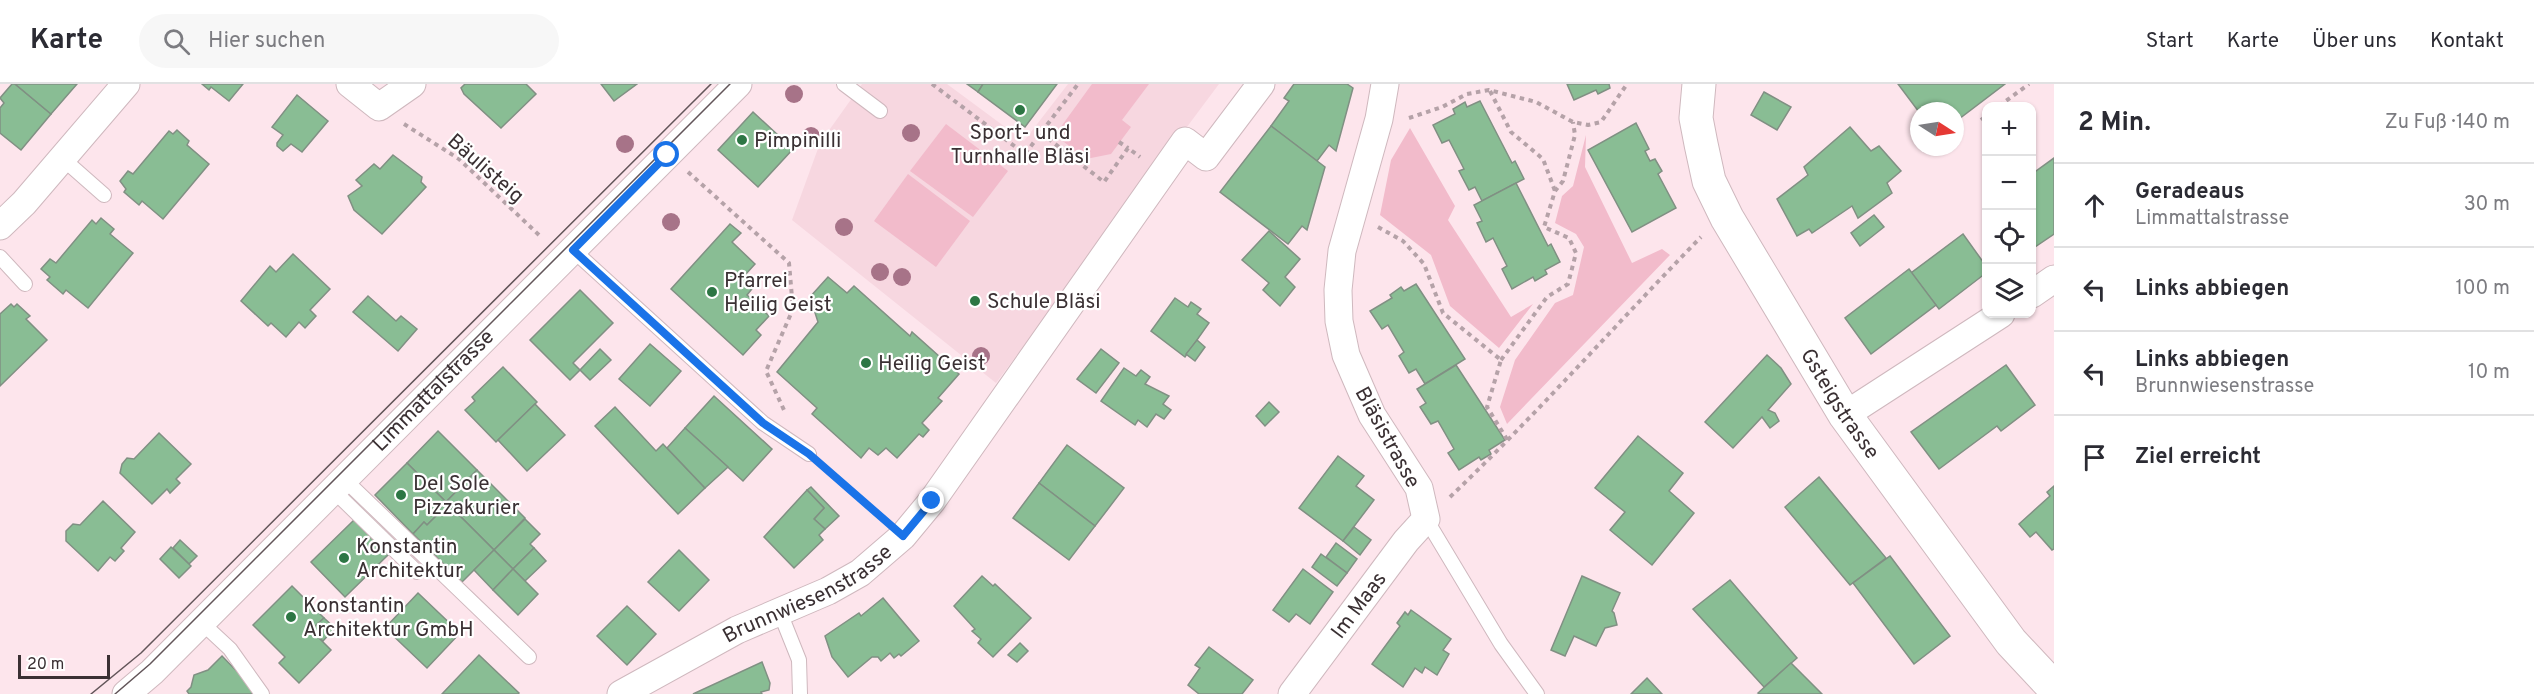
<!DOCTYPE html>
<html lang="de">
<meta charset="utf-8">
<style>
body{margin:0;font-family:Overpass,sans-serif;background:#f7f7f7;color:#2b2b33}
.controls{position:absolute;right:18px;top:18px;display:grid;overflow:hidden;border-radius:12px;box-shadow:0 2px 4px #0004}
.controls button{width:54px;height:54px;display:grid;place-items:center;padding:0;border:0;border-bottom:2px solid #e1e1e2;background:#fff;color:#2b2b33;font:30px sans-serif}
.compass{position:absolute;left:1910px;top:18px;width:54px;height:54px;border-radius:50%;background:#fff;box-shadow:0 2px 4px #0004;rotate:102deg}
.scale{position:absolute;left:18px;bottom:15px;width:92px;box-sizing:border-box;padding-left:6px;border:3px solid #3a3033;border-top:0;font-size:16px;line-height:21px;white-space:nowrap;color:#3a3033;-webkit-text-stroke:4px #fff;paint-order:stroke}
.stop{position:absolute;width:18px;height:18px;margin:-14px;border:4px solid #1a73e8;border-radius:50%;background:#fff}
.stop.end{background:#1a73e8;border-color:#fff;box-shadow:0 2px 6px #0008}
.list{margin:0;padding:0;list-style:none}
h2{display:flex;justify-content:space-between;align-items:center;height:78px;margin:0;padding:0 24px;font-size:26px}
h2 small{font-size:20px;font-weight:400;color:#7c7c81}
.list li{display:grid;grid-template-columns:39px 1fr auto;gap:18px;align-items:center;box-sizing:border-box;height:84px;padding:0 24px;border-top:2px solid #e1e1e2}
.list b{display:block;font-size:22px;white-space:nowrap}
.list p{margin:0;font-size:20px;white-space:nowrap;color:#7c7c81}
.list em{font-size:20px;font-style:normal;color:#7c7c81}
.icon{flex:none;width:33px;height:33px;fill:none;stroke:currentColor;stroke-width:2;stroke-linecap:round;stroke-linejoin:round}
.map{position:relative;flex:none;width:2054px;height:610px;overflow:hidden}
header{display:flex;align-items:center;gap:36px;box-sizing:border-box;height:84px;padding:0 30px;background:#fff;border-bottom:2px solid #e1e1e2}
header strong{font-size:28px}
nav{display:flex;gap:33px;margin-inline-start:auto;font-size:21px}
.search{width:420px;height:54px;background:#f7f7f7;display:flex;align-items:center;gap:15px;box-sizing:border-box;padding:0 21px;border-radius:33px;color:#7c7c81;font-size:22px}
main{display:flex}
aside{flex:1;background:#fff}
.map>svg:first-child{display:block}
.built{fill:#f7d7e0}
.green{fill:#f2bbcb}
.building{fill:#89bd94;stroke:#809083;stroke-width:1.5}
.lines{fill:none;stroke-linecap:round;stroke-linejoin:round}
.service-casing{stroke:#cfb8be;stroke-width:16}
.minor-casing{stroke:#cfb8be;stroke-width:29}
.tertiary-casing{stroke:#cfb8be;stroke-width:35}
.path{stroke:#b5a2a8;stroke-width:4;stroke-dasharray:4.5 4.5;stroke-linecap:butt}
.service{stroke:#fff;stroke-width:14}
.minor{stroke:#fff;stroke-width:27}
.tertiary{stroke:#fff;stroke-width:33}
.tram{stroke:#625559;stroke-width:1.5}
.tree{fill:#a77388}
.route{stroke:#1a73e8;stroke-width:8}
.poi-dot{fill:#2d7644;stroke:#fff;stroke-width:2}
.labels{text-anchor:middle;stroke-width:4.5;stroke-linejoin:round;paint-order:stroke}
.poi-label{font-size:21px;fill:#3a3033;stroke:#fff;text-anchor:start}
.street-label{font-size:21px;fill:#3a3033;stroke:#fff}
</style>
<header>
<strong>Karte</strong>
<div class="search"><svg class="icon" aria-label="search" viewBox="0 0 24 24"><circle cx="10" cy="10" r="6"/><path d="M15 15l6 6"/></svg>Hier suchen</div>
<nav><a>Start</a><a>Karte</a><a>Über uns</a><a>Kontakt</a></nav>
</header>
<main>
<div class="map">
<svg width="2054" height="610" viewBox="0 0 2054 610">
<rect width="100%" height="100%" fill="#fde5ec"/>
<polygon class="built" points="862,0 947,0 1024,57 1068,0 1219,0 996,299 792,136 820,59"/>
<g class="green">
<polygon points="1092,0 1149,0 1122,36 1131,43 1111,70 1086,75 1055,51"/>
<polygon points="946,40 1008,87 973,133 910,87"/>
<polygon points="1410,44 1455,122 1448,136 1511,233 1533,220 1499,264 1450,222 1431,171 1380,131 1391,76"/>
<polygon points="1586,51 1585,83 1632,179 1662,165 1670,171 1507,340 1500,323 1515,276 1555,219 1573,211 1584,163 1576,150 1555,139 1562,112 1573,102"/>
<polygon points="908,90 970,137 936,183 874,137"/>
</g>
<g class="building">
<polygon points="12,0 15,0 51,30 21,66 0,49 0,24 4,19 0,14"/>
<polygon points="15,0 77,0 51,30"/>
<polygon points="202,0 243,0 229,17 211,3 209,6"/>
<polygon points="465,0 526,0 536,10 501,44 464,10 461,4"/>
<polygon points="601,0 637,0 614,17"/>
<polygon points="967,0 983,0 978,8"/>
<polygon points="983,0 1057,0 1025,43 978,8"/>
<polygon points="1294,0 1347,0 1353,4 1336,67 1329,61 1317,77 1271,42 1289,17 1284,14"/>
<polygon points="1567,0 1609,0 1610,4 1598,10 1596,6 1574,16"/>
<polygon points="1898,0 2005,0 1955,38 1955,27 1919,28"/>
<polygon points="1764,8 1791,23 1777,46 1751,31"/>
<polygon points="297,11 328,37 302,68 291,60 283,67 277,62 277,59 283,51 272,43"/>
<polygon points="1480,17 1512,79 1515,77 1524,95 1482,117 1475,103 1469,106 1459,87 1464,85 1449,56 1442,59 1433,41 1455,30 1453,25 1465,18 1467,23"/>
<polygon points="753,28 793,65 758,103 718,66"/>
<polygon points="1636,39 1649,65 1645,67 1650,77 1655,75 1662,87 1658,90 1676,124 1632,148 1588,66"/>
<polygon points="1271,42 1325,83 1307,146 1302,142 1288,160 1220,108"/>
<polygon points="1850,43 1871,67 1879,62 1901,87 1887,99 1892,109 1858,134 1852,122 1812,149 1809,145 1797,152 1777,115 1808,91 1804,83"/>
<polygon points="177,46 189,57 187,61 209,80 163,135 142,117 139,121 124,108 126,105 120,97 128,87 133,90 169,47 173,50"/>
<polygon points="393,71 422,93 421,98 426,103 382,150 354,126 348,112 362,102 356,96 374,80 380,85"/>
<polygon points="2054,74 2054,150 2035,163 2032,158 2032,90"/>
<polygon points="1516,99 1548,162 1551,160 1560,178 1545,186 1547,190 1535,197 1533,193 1512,205 1502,185 1507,182 1493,154 1486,158 1477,139 1482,137 1474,121"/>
<polygon points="1874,131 1884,143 1860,162 1851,149"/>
<polygon points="101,134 114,145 110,150 133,169 88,224 66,206 63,210 47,196 50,193 41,185 50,175 56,179 92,136 96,140"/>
<polygon points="730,140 741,149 732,158 755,180 745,191 755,201 747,211 769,232 756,246 761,251 743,271 671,205"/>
<polygon points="1269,147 1300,175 1285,193 1295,203 1280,222 1263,206 1269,199 1242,176"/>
<polygon points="1963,150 1986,182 1986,189 1939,225 1911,189"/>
<polygon points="293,170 330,205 310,226 316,232 305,244 299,238 286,253 271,239 268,242 241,217 270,182 276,188"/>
<polygon points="1909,185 1936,221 1871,270 1845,234"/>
<polygon points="828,193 847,209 854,202 910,252 912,248 959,290 938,314 942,317 922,339 929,346 923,353 919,350 897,374 886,364 878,371 869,364 861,374 812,330 817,324 777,288 818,238 810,213"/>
<polygon points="1416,200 1465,275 1425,300 1416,285 1409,289 1399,272 1404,268 1388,241 1382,245 1370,227 1392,214 1390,211 1401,203 1404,207"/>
<polygon points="580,206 613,239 573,279 580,286 570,296 530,256"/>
<polygon points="368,212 396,237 401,232 417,245 398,267 353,228"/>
<polygon points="1175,214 1188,223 1191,218 1201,225 1197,230 1209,239 1185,273 1151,247"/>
<polygon points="11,220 14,223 17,220 30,232 26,235 47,256 0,302 0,230"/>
<polygon points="1197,256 1205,263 1195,277 1186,270"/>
<polygon points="650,260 681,287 650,322 619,295"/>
<polygon points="600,265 611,276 590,296 580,286"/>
<polygon points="1101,265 1119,279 1096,309 1077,295"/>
<polygon points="1767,271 1781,284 1791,300 1768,326 1775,329 1779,337 1770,344 1762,333 1733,364 1705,338"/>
<polygon points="1456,281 1505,356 1489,366 1491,370 1481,376 1479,373 1459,386 1448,369 1454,365 1438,337 1431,340 1420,323 1426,319 1417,305"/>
<polygon points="2006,281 2035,321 2001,347 1997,342 1939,385 1911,348"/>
<polygon points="503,283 537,318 496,358 465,326 475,317 472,313"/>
<polygon points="1124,284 1136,292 1141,286 1150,293 1145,300 1169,312 1163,320 1171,326 1164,335 1156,330 1147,343 1138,336 1135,341 1101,317"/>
<polygon points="714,312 772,365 743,397 685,344"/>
<polygon points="1269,318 1279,328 1265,342 1256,332"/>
<polygon points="535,320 565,351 527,387 498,356"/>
<polygon points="615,323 656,367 663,360 705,404 678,430 595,342"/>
<polygon points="685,344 728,383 705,404 667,364"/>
<polygon points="438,347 477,386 446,418 407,379"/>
<polygon points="159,349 191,380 176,395 180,399 170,409 167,405 152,420 120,389 122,380 127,374 134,375"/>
<polygon points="1638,352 1683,389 1669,407 1694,429 1652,481 1610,446 1625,428 1595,404"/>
<polygon points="1067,361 1124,404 1095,442 1039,399"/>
<polygon points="1338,372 1364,392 1356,402 1374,416 1343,457 1299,424"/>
<polygon points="407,379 446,418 434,430 436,432 427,441 424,438 413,450 375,411"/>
<polygon points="477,386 525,434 494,466 446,418"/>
<polygon points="1819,393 1886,474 1850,501 1785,423"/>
<polygon points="1039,399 1095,442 1069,476 1013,434"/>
<polygon points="2054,402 2054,465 2052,466 2036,448 2030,453 2019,440 2050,412 2047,408"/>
<polygon points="811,403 839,432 825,445 814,435 824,424 807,406"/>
<polygon points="807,406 824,424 814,435 825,445 819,451 823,456 794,484 764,453"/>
<polygon points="103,417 135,448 121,464 124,467 115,477 110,473 98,487 66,457 66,447 73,440 80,441"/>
<polygon points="446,418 494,466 462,498 413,450 424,438 427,441 436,432 434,430"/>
<polygon points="525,435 540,450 530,460 534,464 513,485 494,466"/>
<polygon points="354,436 388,471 345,513 311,478"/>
<polygon points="1354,443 1371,456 1360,471 1343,457"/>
<polygon points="180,456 197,472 189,480 173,464"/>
<polygon points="1336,459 1357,475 1347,489 1326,473"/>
<polygon points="171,463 191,482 179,494 160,475"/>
<polygon points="534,464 546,477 525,497 513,485"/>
<polygon points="494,466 513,485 493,506 474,486"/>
<polygon points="679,466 709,496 679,527 648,498"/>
<polygon points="1321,470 1347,489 1337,502 1312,483"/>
<polygon points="1890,472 1950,552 1914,580 1853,499"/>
<polygon points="513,485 538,510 518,531 493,506"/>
<polygon points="1303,485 1333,508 1310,540 1296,530 1289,538 1273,526"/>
<polygon points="982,492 993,502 995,500 1031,534 993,573 978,559 981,555 972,547 975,545 954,522"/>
<polygon points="1582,492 1620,509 1612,527 1614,529 1617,541 1605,544 1596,562 1574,552 1565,572 1551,566"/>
<polygon points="1730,496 1797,574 1764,603 1693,525"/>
<polygon points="292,502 324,534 311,546 331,566 299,599 279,579 285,573 253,541"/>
<polygon points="418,509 460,549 427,584 385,544"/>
<polygon points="883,514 919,557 901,572 899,570 894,574 890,569 881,577 878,573 872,573 848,593 832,573 825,552 859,529 861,532"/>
<polygon points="627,522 656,550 627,581 597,552"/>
<polygon points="1411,526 1451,555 1443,566 1449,570 1437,591 1425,583 1422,589 1415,584 1403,603 1372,580 1400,542 1397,539 1405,528 1408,531"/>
<polygon points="324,534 335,544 323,557 311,546"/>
<polygon points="1020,559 1028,567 1017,578 1008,571"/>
<polygon points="1209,563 1253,596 1242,610 1199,610 1188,601 1200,584 1195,581"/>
<polygon points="479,571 519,609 518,610 442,610"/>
<polygon points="222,572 255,606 251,610 189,610 187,607 191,603 194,591 208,586"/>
<polygon points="762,578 770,599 769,606 761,608 762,610 693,610"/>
<polygon points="1791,579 1822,610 1760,610 1758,609"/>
<polygon points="1647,594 1662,610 1631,610"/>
</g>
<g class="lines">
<defs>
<g id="service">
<polyline points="844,0 880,27"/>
<polyline points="62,74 104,111"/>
<polyline points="573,166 763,339 809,370"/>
<polyline points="0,173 25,200"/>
<polyline points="344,395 529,573"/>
<polyline points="333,406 417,488"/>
<polyline points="1426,435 1501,560 1537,610"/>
<polyline points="779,526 799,576 800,610"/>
<polyline points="201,538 230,565 262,610"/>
</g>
<g id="minor">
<polyline points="350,0 379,23 412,0"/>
<polyline points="0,142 24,119 126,0"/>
<polyline points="2032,210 2054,195"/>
<polyline points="1845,331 2001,230"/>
<path id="s1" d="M 126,610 L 152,588 L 738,0"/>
<path id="s2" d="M 621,610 L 737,546 L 828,507 L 860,489 L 903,452 L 932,417 L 1185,57 L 1206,73 L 1261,0"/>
<path id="s3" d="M 1292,610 L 1406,457 L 1426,435 L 1419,404 L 1372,331 L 1346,271 L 1339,237 L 1338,206 L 1342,167 L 1379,35 L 1385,0"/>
</g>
<g id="tertiary">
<path id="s4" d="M 1699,0 L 1696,34 L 1701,60 L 1709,97 L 1727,134 L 1845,331 L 2011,558 L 2054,604"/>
</g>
</defs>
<use href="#service" class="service-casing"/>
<use href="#minor" class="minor-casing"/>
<use href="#tertiary" class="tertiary-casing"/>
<g class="path">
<polyline points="932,0 1025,70 1078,0"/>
<polyline points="1490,7 1511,48 1543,75 1555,107"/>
<polyline points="1999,22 2029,0"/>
<polyline points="1409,34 1442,23 1467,10 1489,6 1536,18 1573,38 1588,41 1601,38 1627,0"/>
<polyline points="1981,36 1986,32"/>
<polyline points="404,40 459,75 540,152"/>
<polyline points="1041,49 1104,98 1128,64 1140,73"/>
<polyline points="1119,58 1128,64"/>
<polyline points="688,88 789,179 793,225 766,287 784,326"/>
<polyline points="1378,143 1403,157 1424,180 1443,229 1501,276 1487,323 1508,357"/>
<polyline points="1501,276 1547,213 1568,200 1576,169 1569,154 1544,143 1555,107 1563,97 1575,51 1573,38"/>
<polyline points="824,384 882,434"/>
<path d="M 1450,413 C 1537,330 1617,239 1701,153"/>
</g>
<use href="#service" class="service"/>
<use href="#minor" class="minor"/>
<use href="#tertiary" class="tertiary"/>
<g class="tram">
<polyline points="91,610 141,569 711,0"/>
<polyline points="115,610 150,580 730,0"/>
</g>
</g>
<g class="tree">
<circle cx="794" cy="10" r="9"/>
<circle cx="911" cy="49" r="9"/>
<circle cx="811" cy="52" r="9"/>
<circle cx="625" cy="60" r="9"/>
<circle cx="671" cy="138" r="9"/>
<circle cx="844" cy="143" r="9"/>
<circle cx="880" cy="188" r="9"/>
<circle cx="902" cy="193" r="9"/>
<circle cx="981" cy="272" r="9"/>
</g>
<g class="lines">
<polyline class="route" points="667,71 573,166 763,339 809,370 903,452 932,417"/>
</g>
<g class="poi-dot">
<circle cx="1020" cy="26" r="6"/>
<circle cx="742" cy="56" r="6"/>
<circle cx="712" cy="208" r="6"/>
<circle cx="975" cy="217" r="6"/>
<circle cx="866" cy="279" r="6"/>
<circle cx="401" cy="411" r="6"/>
<circle cx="344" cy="474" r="6"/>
<circle cx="291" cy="533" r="6"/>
</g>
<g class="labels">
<g class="poi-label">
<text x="1020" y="55" text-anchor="middle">Sport- und<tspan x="1020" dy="24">Turnhalle Bläsi</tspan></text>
<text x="754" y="63">Pimpinilli</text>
<text x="724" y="203">Pfarrei<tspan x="724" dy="24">Heilig Geist</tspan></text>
<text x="987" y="224">Schule Bläsi</text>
<text x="878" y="286">Heilig Geist</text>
<text x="413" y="406">Del Sole<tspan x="413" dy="24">Pizzakurier</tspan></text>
<text x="356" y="469">Konstantin<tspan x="356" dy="24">Architektur</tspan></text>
<text x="303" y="528">Konstantin<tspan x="303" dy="24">Architektur GmbH</tspan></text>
</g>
<g class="street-label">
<text transform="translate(486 84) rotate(41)" y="7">Bäulisteig</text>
<text dy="7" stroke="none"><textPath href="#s1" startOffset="432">Limmattalstrasse</textPath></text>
<text dy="7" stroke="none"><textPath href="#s4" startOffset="357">Gsteigstrasse</textPath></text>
<text transform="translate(1388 353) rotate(61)" y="7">Bläsistrasse</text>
<text dy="7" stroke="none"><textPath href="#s2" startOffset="212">Brunnwiesenstrasse</textPath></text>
<text dy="7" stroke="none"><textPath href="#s3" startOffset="111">Im Maas</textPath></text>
</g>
</g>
</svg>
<div class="controls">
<button>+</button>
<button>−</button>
<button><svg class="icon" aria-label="locate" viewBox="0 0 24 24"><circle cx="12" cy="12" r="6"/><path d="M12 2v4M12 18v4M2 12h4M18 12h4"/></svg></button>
<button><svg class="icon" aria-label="layers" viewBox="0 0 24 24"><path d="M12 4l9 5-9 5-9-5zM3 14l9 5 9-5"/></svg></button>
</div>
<svg class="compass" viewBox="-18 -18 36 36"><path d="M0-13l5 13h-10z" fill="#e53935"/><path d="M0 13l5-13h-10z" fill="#7c7c81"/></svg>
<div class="scale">20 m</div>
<div class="stop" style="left:667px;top:71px"></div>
<div class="stop end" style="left:932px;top:417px"></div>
</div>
<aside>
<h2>2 Min.<small>Zu Fuß · 140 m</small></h2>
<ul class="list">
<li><svg class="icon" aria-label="ahead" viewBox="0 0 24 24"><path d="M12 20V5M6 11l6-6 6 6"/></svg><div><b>Geradeaus</b><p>Limmattalstrasse</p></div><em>30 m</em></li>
<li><svg class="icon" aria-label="left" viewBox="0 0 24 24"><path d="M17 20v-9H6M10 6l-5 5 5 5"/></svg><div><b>Links abbiegen</b></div><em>100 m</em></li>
<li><svg class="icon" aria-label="left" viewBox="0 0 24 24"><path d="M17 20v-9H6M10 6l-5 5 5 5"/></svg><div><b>Links abbiegen</b><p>Brunnwiesenstrasse</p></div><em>10 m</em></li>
<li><svg class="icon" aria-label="arrive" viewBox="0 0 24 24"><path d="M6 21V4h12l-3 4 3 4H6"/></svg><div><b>Ziel erreicht</b></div></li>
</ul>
</aside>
</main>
